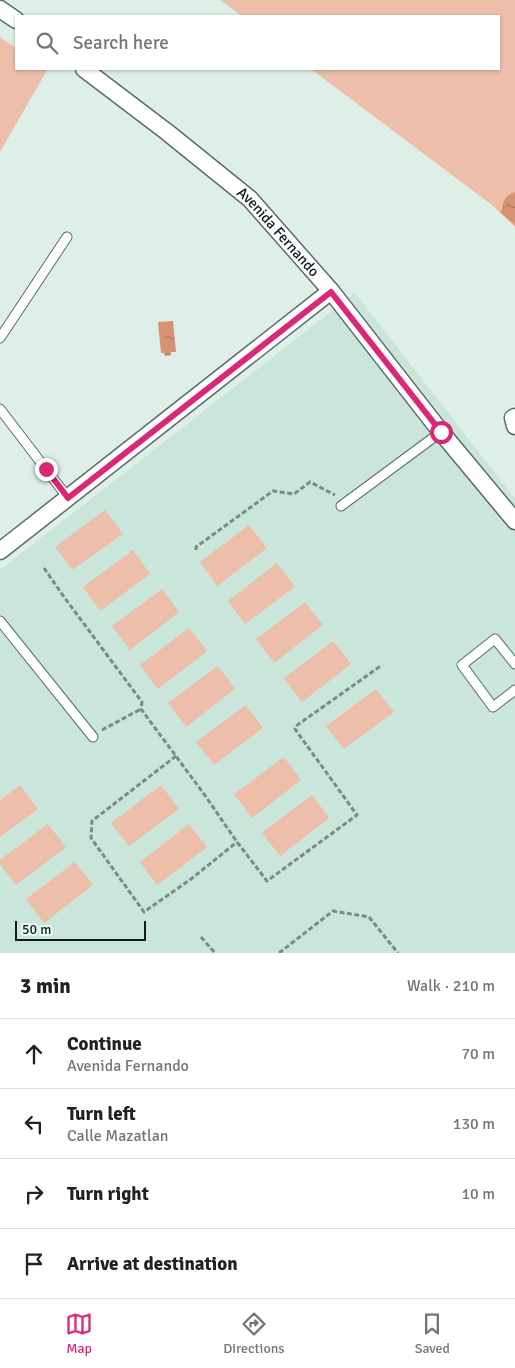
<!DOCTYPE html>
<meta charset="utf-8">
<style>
body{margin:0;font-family:Signika,sans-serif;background:#f6f6f6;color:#202124}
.scale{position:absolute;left:15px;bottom:12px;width:131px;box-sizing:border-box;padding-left:5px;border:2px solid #131a17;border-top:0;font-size:14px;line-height:18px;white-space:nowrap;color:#131a17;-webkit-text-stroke:4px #eafcf4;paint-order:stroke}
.stop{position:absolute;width:15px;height:15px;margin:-11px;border:4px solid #db2777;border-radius:50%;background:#fff}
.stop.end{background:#db2777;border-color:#fff;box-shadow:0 1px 5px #0008}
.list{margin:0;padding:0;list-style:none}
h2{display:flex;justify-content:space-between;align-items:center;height:65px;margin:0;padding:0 20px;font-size:21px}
h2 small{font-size:16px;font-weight:400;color:#757577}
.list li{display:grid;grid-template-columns:32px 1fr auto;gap:15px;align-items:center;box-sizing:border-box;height:70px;padding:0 20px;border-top:1px solid #e0e0e0}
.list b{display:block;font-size:19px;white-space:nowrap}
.list p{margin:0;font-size:16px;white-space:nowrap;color:#757577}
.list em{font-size:16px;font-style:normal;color:#757577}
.icon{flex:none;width:28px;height:28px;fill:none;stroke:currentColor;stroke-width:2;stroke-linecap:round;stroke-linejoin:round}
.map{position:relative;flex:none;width:515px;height:953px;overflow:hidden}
.search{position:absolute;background:#fff;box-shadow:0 1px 4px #0004;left:15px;right:15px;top:15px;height:55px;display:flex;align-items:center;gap:12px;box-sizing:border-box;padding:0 18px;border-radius:0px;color:#757577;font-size:19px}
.sheet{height:345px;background:#fff}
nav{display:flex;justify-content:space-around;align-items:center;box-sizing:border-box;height:70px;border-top:1px solid #e0e0e0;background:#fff;font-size:14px;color:#757577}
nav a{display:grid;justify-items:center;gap:2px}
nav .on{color:#db2777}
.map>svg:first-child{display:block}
.built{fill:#cae5d9}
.grass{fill:#edbfaa}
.water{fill:url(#water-ripples)}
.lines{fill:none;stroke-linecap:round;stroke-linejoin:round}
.lane-casing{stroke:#5b6b65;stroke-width:11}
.street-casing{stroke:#5b6b65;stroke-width:19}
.path{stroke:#7d8984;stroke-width:3;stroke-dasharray:5 2.5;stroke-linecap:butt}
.lane{stroke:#fff;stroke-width:9}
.street{stroke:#fff;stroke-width:16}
.route{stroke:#db2777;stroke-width:6}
.labels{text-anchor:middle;stroke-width:4;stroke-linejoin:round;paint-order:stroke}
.street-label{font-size:15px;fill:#131a17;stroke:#eafcf4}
</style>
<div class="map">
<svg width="515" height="953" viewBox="0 0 515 953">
<defs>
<pattern id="water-ripples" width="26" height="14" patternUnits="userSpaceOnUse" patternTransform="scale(1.25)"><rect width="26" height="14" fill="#d69372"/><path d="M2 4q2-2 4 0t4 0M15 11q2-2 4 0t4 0" fill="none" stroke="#ac775d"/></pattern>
</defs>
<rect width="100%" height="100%" fill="#ddefe7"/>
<polygon class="built" points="355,293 515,499 515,953 0,953 0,570"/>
<g class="grass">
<polygon points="220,0 515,0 515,227 492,205 311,69 499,69 499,16 242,16"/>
<polygon points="0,37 16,48 16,69 47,70 0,152"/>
<polygon points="105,510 123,534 72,570 55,547"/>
<polygon points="249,525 267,548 217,586 200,562"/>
<polygon points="133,550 150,574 100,611 83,587"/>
<polygon points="277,563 295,587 245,624 228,601"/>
<polygon points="162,589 179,612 130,650 112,626"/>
<polygon points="305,602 323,625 274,663 256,639"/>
<polygon points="189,628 207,651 158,689 140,665"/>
<polygon points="333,641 351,664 302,702 284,678"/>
<polygon points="218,666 235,689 186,727 168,703"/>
<polygon points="376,689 394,712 344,749 326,726"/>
<polygon points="246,705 263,728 214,765 196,742"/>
<polygon points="284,757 301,780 252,818 234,794"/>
<polygon points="20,785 38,809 0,837 0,800"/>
<polygon points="161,785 179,809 129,846 111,823"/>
<polygon points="312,795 329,818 280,856 262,833"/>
<polygon points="48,824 66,847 16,885 0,864 0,860"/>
<polygon points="189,824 207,847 157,885 140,862"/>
<polygon points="75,862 93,885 44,923 26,899"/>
</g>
<g class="water">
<path d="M 515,192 L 515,225 L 501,213 C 503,202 504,196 515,192 Z"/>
<polygon points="173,321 176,352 171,352 171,355 165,356 164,353 161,353 158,322"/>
</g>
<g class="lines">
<defs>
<g id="lane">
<polyline points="0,338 67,237"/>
<polyline points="0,409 68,498"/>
<polyline points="341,506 441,432"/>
<polyline points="0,621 93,737"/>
<polyline points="515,664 495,639 462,665 493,707 515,690"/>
</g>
<g id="street">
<polyline points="0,9 16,20"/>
<path id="s1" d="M 84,69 L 167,132 L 250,199 L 331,291 L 441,432 L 515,521"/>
<polyline points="515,417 513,418 515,426"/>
<polyline points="0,551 331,291"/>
</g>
</defs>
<use href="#lane" class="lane-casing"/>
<use href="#street" class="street-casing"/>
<g class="path">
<polyline points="196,550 196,547 273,491 294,494 310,482 335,495"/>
<polyline points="44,568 64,597 142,702 141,709 204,794 237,842 267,881 357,815 295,729 296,726 382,665"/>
<polyline points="102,730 141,709"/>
<polyline points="176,756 92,821 91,838 144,912 191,879 237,842"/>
<polyline points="201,937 215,953"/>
<polyline points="279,953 333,911 369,917 398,953"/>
</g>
<use href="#lane" class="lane"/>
<use href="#street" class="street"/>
</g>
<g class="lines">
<polyline class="route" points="46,469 68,498 331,292 441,432"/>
</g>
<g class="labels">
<g class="street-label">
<text dy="5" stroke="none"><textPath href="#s1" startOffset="254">Avenida Fernando</textPath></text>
</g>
</g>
</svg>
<div class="scale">50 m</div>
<div class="stop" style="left:441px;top:432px"></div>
<div class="stop end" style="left:46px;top:469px"></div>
<div class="search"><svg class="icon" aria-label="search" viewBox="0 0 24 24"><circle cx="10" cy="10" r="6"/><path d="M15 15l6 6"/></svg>Search here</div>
</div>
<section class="sheet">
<h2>3 min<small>Walk · 210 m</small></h2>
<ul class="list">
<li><svg class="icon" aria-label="ahead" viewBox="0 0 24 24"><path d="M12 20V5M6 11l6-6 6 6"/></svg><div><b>Continue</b><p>Avenida Fernando</p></div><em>70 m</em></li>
<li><svg class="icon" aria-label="left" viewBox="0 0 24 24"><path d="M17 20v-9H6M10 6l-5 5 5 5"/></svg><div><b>Turn left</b><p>Calle Mazatlan</p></div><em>130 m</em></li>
<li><svg class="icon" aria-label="right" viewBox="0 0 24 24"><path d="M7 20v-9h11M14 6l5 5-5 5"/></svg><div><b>Turn right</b></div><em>10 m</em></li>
<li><svg class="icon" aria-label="arrive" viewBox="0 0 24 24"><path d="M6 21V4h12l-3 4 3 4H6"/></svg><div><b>Arrive at destination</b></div></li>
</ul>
</section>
<nav>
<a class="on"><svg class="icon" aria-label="map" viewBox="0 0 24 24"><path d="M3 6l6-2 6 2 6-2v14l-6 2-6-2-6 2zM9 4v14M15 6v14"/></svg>Map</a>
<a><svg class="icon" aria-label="directions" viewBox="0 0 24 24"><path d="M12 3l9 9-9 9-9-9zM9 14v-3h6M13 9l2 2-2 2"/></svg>Directions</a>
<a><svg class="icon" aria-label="saved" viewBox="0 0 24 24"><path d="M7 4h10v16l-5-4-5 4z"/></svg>Saved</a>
</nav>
